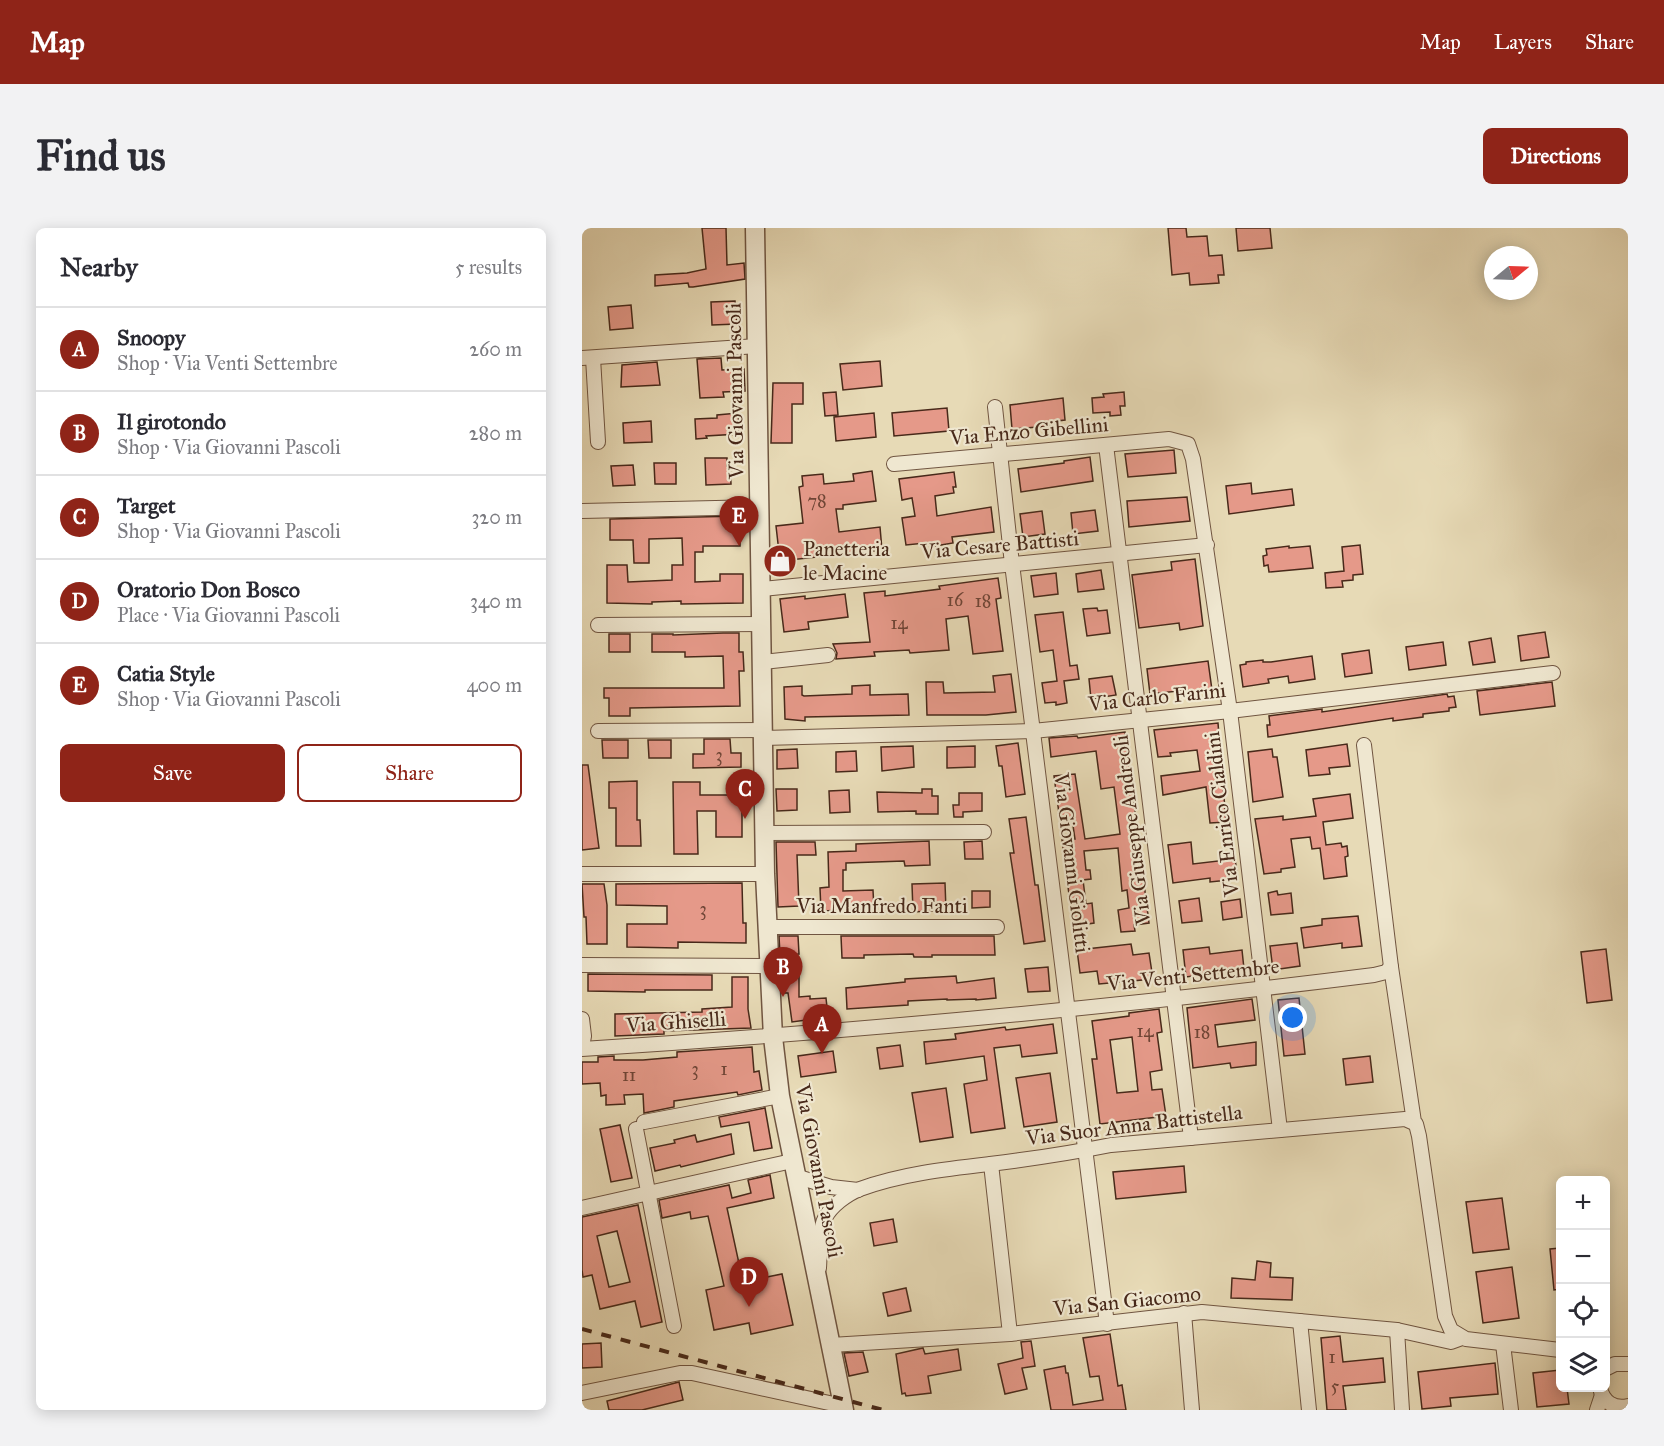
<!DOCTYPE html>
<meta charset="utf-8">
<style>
body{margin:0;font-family:"IM FELL Great Primer",serif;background:#f2f2f3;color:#2b2b33}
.controls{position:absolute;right:18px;bottom:18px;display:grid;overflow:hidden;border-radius:9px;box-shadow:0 3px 15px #0003}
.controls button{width:54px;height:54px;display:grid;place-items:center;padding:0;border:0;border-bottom:2px solid #e1e1e2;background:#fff;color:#2b2b33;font:30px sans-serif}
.compass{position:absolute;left:902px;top:18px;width:54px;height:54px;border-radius:50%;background:#fff;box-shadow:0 3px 15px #0003;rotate:71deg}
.you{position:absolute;left:711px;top:790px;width:21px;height:21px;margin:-15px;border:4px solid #fff;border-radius:50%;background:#1a73e8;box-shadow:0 0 0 9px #1a73e833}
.badge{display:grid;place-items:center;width:39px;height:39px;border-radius:50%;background:#8f2418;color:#fff;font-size:20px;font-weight:700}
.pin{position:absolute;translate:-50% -50px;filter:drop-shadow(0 2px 3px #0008)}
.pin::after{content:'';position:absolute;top:32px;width:21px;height:18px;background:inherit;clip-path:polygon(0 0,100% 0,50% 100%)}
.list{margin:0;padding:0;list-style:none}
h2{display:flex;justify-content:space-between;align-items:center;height:78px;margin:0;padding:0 24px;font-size:26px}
h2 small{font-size:20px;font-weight:400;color:#7c7c81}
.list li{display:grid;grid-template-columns:39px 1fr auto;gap:18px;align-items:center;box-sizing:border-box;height:84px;padding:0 24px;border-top:2px solid #e1e1e2}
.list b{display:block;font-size:22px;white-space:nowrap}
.list p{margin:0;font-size:20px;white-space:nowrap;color:#7c7c81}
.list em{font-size:20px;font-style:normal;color:#7c7c81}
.actions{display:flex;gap:12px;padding:18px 24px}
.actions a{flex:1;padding:14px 0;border:2px solid #8f2418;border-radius:9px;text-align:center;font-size:21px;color:#8f2418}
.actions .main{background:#8f2418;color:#fff}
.icon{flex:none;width:33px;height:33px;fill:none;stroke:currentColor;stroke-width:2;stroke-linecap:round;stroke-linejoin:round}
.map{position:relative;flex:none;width:1046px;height:1182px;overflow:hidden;border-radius:9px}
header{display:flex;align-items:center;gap:36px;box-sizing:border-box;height:84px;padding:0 30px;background:#8f2418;color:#fff}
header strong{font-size:28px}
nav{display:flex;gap:33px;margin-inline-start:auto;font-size:21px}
.intro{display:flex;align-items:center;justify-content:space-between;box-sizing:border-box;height:144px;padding:0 36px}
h1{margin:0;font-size:42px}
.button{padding:15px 27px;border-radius:9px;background:#8f2418;color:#fff;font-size:21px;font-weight:700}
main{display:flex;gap:36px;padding:0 36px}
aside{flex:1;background:#fff;border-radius:9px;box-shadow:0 3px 15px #0003}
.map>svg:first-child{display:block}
.building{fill:#e59989;stroke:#48291a;stroke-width:1.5;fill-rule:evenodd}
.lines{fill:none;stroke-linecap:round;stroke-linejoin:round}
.minor-casing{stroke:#705541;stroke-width:16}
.tertiary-casing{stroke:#705541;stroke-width:21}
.minor{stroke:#efe7d0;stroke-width:14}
.tertiary{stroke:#efe7d0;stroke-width:18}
.rail{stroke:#48291a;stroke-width:4;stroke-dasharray:10 10;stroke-linecap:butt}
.labels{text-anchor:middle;stroke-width:4.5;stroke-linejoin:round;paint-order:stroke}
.number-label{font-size:18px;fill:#6f4536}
.street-label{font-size:21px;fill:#48291a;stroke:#efe7d0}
.poi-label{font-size:21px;fill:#48291a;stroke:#efe7d0;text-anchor:start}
</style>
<header>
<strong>Map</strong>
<nav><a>Map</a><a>Layers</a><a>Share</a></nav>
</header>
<div class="intro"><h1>Find us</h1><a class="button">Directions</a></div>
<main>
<aside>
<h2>Nearby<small>5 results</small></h2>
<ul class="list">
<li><span class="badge">A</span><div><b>Snoopy</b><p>Shop · Via Venti Settembre</p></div><em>260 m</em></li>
<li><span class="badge">B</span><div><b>Il girotondo</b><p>Shop · Via Giovanni Pascoli</p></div><em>280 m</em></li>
<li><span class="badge">C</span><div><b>Target</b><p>Shop · Via Giovanni Pascoli</p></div><em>320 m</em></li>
<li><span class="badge">D</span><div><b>Oratorio Don Bosco</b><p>Place · Via Giovanni Pascoli</p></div><em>340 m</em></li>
<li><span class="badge">E</span><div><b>Catia Style</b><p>Shop · Via Giovanni Pascoli</p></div><em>400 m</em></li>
</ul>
<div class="actions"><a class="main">Save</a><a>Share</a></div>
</aside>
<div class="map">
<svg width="1046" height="1182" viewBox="0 0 1046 1182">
<rect width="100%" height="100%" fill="#e7dab6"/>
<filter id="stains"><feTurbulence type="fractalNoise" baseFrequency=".00333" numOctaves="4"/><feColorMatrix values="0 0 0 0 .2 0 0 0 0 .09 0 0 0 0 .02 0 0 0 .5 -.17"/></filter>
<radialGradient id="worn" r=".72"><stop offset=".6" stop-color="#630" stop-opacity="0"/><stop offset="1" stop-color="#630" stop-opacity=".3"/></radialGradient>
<g class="building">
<polygon points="120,0 144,0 145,37 162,35 163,51 111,59 107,59 106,55 73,58 73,47 105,45 124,41"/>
<polygon points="586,0 604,0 605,9 625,8 627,28 640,27 642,47 636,47 637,55 608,57 607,45 590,47"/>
<polygon points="654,0 688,0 690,20 656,23"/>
<polygon points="153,73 155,96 130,97 129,74"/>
<polygon points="49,77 51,100 28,102 26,79"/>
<polygon points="139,130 140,142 162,141 163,163 141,164 142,169 118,170 115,131"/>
<polygon points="298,133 300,158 261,162 258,136"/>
<polygon points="75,134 78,157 39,159 40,137"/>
<polygon points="191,155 221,155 221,176 210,176 210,215 189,215"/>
<polygon points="254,164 256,187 243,188 241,165"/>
<polygon points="542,164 543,178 538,178 539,187 528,188 528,184 511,185 510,170 522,169 521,166"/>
<polygon points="481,170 483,192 467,194 468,198 430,201 428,177"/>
<polygon points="365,180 367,203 312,208 310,185"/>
<polygon points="156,185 157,206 124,208 125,210 114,211 113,191 135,190 135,187"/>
<polygon points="292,185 294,209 254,213 252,189"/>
<polygon points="69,193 70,214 42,215 41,195"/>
<polygon points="592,222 594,245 546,249 543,226"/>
<polygon points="508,229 511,253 439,264 436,241 482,235 482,233"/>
<polygon points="123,230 145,230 145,238 148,238 149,256 124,257"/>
<polygon points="72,235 94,235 94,256 73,256"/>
<polygon points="51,237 53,257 31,258 29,238"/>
<polygon points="290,243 294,273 261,277 261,281 254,281 257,304 298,299 300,322 198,333 194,298 221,295 217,259 221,258 220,248 241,246 242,256 272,253 271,246"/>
<polygon points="372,244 374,259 371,259 372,265 353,268 355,288 409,279 412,304 370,309 371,315 353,318 353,314 324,317 320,290 333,288 330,270 320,272 317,251"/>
<polygon points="669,255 670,266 710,261 712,277 647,286 644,258"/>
<polygon points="605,269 608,293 547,299 545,273"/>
<polygon points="513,282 516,303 491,306 489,285"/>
<polygon points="460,283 463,306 441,309 438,286"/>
<polygon points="158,288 158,318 121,318 121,324 113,324 113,354 138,353 138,346 161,346 161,375 99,376 99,373 70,374 70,376 25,375 25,337 45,337 46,354 90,352 90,337 101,337 100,310 67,311 67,335 52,335 51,312 28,312 28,291"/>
<polygon points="778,317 781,346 771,347 771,352 760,353 761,359 744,360 743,345 762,343 760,319"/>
<polygon points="707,318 707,320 728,318 731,340 687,344 686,337 682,338 681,328 685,327 684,321"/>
<polygon points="613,331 621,398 598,402 597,395 557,400 550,347 590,342 589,334"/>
<polygon points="519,342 522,361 496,364 494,346"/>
<polygon points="474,345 476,366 452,369 449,348"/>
<polygon points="416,350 419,370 414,371 421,423 391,426 386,388 364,391 367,422 328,425 327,422 292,424 293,428 254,431 255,425 251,416 288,414 282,365 303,363 303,368 358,361 357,358"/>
<polygon points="263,366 266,389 226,394 227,401 202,404 198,371 223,368 223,371"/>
<polygon points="515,380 516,383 525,382 528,405 505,408 501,381"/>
<polygon points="481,384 488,438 495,437 497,451 482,453 485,475 474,477 474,474 463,475 460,455 475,453 471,422 458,424 453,387"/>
<polygon points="963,404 967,429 939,433 936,408"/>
<polygon points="141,405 157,405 157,424 161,424 162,443 157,443 158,478 48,480 48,488 27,488 27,470 22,470 22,460 142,460 141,428 103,429 103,424 70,424 70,406 91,406 91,407"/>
<rect x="27" y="406" width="21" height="18"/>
<polygon points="909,410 913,434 891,437 887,414"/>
<polygon points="861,414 864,437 827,442 824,419"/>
<polygon points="787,422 790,445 763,449 760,426"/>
<polygon points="730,428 733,451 707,455 706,448 686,451 687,455 661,459 658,437 664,436 664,434 681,432 681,434 689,434"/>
<polygon points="626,433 630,462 607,465 606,462 568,466 565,441"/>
<polygon points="429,446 434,484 404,487 345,487 344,454 361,454 362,465 413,464 411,448"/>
<polygon points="530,448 534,467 509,471 507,451"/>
<polygon points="970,454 973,478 898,487 895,463"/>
<polygon points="288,457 288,467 326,466 327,487 223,489 223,493 203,491 202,459 220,458 220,467 222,468 270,466 270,458"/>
<polygon points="865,466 866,469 872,468 874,479 867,480 867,483 841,486 841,489 811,493 811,490 686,509 685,497 688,497 687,488 740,481 740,484"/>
<polygon points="636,495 644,594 628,595 624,559 581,567 579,548 618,543 615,522 588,525 589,528 576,529 572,502"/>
<polygon points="543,504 567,695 552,697 553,703 539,704 536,682 547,680 545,662 540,663 536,620 502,623 504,642 508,642 509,651 501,652 504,676 510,675 512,695 493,698 492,690 490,690 480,612 493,611 490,591 478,593 472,548 493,546 503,611 538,606 532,559 519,561 514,523 469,529 467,510 495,508 496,510"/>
<polygon points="122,511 148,511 149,525 159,525 159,539 111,540 111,526 122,526"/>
<polygon points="20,512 46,512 46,530 21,530"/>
<polygon points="66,512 89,512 89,530 67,530"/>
<polygon points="436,515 443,566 424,569 420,538 417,538 414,518"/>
<polygon points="765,516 768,538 747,540 748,546 727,548 724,522"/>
<polygon points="331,518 332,539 300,543 299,519"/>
<polygon points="393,518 393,539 365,540 365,519"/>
<polygon points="215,521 216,540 195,541 195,522"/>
<polygon points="690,521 691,529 695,529 701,569 671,574 666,524"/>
<polygon points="274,523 275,543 254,544 254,524"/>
<polygon points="0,537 6,537 17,620 0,622"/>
<polygon points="55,553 55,592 58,592 59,618 34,618 34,580 27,580 27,554"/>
<polygon points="91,554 118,554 118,567 160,567 160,609 134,609 134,583 115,583 116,626 92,626"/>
<polygon points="194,561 215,561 215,582 195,583"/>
<polygon points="340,561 350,561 350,568 356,568 356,586 334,586 334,583 296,584 295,564 340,565"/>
<polygon points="267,562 268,584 248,585 247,563"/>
<polygon points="377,565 400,565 400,583 381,584 381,589 372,589 371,577 377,577"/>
<polygon points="768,566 771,590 741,594 744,617 759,615 760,619 765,618 766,628 763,629 765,648 742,651 738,620 730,621 728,609 709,611 713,639 699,641 699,644 682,646 673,591 701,588 701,592 734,588 731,571"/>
<polygon points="444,589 453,657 456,657 463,713 442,716 428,625 432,625 427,591"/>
<polygon points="347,613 348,637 323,638 322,633 264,635 264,642 261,642 261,663 291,662 292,681 239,683 238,660 247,659 246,624 274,623 274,616"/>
<polygon points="400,613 401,631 383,631 382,614"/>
<polygon points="194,614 233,614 234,627 215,627 217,678 196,679"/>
<polygon points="609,614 611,636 653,631 656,651 628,654 628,650 591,655 586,617"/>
<polygon points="160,655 161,695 164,695 164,715 96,714 96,720 45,719 45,696 85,696 85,678 34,677 34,656"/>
<polygon points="363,655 364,682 331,684 330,656"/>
<polygon points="0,656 22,656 25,677 25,716 5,716 4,689 2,689"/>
<polygon points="390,663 408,663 408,679 390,680"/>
<polygon points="695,663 696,667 709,665 711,685 689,687 686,665"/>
<polygon points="617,670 620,693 600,695 597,673"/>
<polygon points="658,671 660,689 641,692 639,674"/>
<polygon points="776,688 780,718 760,720 760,715 722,720 719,700 740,697 740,691"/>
<polygon points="197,708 216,708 217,726 198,727"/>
<polygon points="259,708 412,708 413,727 350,727 350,729 332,729 331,726 282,727 282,730 260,730"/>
<polygon points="715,715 718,738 691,742 688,718"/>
<polygon points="549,716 551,727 567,725 571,751 517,756 515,743 498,745 495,722"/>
<polygon points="627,719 628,726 660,722 662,741 604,749 601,722"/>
<polygon points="1024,721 1030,772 1005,775 999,724"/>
<polygon points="466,739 468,763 446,764 443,741"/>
<polygon points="217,745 217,769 228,768 228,771 244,770 246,789 210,794 206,765 200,765 199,746"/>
<polygon points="6,746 130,747 130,762 63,762 63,764 6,763"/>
<polygon points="374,748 375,755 412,750 414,770 394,772 394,771 365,772 365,771 326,773 326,777 265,781 264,760 323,754 323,751"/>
<polygon points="150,749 166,749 166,781 169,800 82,803 82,806 33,808 33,786 120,784 120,781 150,779"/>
<polygon points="717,770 723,826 702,828 696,772"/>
<polygon points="670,771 673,792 633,797 636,819 674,814 674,837 649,840 648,835 611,840 605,780"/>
<path d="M 577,781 L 580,804 L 575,805 L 580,842 L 568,844 L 570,862 L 580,861 L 584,888 L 518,896 L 510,831 L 515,831 L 510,793 L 547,788 L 547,785 ZM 550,809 L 556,863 L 535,865 L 528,812 Z"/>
<polygon points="471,796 475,825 440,829 438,817 412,820 423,900 389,905 382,856 405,852 402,828 344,836 342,814 374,811 373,806 402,802 423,799 424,802"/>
<polygon points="318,817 321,838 298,841 295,820"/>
<polygon points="170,819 172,844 177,843 180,862 156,867 155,864 92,873 92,879 62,885 61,866 42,867 43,876 24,877 24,867 19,868 18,855 0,856 0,834 16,834 16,829 32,828 32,832 61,832 95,829 95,824"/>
<polygon points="251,823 254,844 219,849 216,828"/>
<polygon points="788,828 791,854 764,857 761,831"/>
<polygon points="468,845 475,894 442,899 434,850"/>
<polygon points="364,860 371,909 338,914 330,865"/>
<polygon points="183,880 190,920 172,923 167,894 139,899 137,889"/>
<polygon points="38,897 50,950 29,954 18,901"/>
<polygon points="149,906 152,926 99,939 98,937 73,943 68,920 93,915 92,912 113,907 115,914"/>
<polygon points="602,938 604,964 534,971 531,944"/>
<polygon points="188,947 192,970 145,980 161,1054 200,1046 211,1097 169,1106 167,1095 132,1102 124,1062 142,1058 126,988 109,991 108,984 80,990 77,972 147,957 150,970 169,965 166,952"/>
<polygon points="920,970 927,1021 891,1025 884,974"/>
<path d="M 56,977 L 80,1094 L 59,1099 L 53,1073 L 18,1081 L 10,1047 L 1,1049 L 0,1042 L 0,989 ZM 35,1003 L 48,1054 L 27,1059 L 15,1008 Z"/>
<polygon points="311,991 315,1014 292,1018 288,995"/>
<polygon points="978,1020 978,1061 972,1062 968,1021"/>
<polygon points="675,1033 689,1035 688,1049 711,1050 710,1072 649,1070 650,1050 673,1052"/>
<polygon points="930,1039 937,1090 901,1095 894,1044"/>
<polygon points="324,1060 329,1083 306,1088 301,1065"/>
<polygon points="528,1106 536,1158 540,1157 544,1182 469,1182 462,1142 483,1138 484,1145 486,1145 491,1177 521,1172 517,1148 508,1149 501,1110"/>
<polygon points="758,1108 761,1134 801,1130 803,1154 761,1158 764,1182 745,1182 739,1110"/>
<polygon points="449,1113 453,1138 440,1140 445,1161 423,1166 416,1136 441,1130 439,1114"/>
<polygon points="19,1115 20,1139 0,1140 0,1116"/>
<polygon points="341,1120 343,1126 376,1121 379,1142 346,1148 349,1165 324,1168 323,1165 320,1166 314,1126"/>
<polygon points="281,1124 286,1144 267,1148 262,1125"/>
<polygon points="913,1135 916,1166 868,1170 869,1178 840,1181 836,1144"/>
<polygon points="978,1142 978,1160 985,1160 987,1176 955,1179 951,1145"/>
<polygon points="97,1154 101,1172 60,1182 27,1182 25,1173"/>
</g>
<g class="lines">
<defs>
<g id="minor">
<polyline points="0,130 175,118"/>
<polyline points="11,130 16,214"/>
<polyline points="413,179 430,336 525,1096"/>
<polyline points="524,217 609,910"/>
<polyline points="312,236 587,211 606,216 611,231 648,483 698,902"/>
<polyline points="0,283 178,279"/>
<polyline points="180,361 625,317"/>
<polyline points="16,397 180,396"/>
<polyline points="181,434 246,427"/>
<polyline points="16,503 182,502"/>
<polyline points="181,510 451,503 648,483 971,445"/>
<polyline points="782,517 809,739 832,894"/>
<polyline points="183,605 402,604"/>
<polyline points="0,646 183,646"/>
<polyline points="185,699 415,699"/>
<polyline points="0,737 186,738"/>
<polyline points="0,791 2,808 0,819"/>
<path d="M 0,821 C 265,804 529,780 792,747 L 804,744 L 809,739"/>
<polyline points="62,894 198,868"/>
<polyline points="54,901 92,1098"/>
<polyline points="409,936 428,1106"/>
<polyline points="213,948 249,959 276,962"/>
<polyline points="0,980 210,933"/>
<path d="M 237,1040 C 238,1027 237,1001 243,990 C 249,978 265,966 278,961 C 319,946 364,941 408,936 C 449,931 489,925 529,917 L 823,891 L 834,896 L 837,908 L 863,1088 L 869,1102 L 884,1111 L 978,1122"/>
<polyline points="602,1085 610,1182"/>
<polyline points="718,1093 727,1182"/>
<polyline points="815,1102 820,1182"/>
<polyline points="921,1116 929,1182"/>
<polyline points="249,1117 428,1106 620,1084 815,1102 869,1114 880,1110"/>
<polyline points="1023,1141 1033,1136 1046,1136"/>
<path d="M 1018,1160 C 1021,1174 1032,1181 1046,1178"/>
<polyline points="0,1165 98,1145 110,1145 261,1178"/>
<polyline points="1015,1182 1020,1167"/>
</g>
<polyline id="tertiary" points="173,0 183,646 191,809 198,868 262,1182"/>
</defs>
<use href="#minor" class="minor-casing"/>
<use href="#tertiary" class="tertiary-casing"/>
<use href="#minor" class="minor"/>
<use href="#tertiary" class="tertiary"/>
<polyline class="rail" points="0,1101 301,1182"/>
</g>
<defs>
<symbol id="shop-disc" viewBox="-11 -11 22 22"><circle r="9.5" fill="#8f2418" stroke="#efe7d0"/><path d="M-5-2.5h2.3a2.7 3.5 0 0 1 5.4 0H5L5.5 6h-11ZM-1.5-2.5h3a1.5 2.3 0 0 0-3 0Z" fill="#fff"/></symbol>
</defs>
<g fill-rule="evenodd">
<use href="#shop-disc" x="179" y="314" width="38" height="38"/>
</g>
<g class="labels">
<g class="number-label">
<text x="235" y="279">78</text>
<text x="373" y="378">16</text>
<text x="401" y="379">18</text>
<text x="317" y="401">14</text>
<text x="137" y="533">3</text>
<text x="121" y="687">3</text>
<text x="563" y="809">14</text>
<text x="620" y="810">18</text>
<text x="113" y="847">3</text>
<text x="142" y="847">1</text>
<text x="47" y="853">11</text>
<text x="750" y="1135">1</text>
<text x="753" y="1164">5</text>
</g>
<g class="street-label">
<text transform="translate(153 163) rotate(-91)" y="7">Via Giovanni Pascoli</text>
<text transform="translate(447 203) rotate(-5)" y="7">Via Enzo Gibellini</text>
<text transform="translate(418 317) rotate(-5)" y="7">Via Cesare Battisti</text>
<text transform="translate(575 469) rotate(-6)" y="7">Via Carlo Farini</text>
<text transform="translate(640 586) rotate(-97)" y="7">Via Enrico Cialdini</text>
<text transform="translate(550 602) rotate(-97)" y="7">Via Giuseppe Andreoli</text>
<text transform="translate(490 635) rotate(83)" y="7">Via Giovanni Giolitti</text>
<text x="300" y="685">Via Manfredo Fanti</text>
<text transform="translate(611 747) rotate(-6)" y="7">Via Venti Settembre</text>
<text transform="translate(94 794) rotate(-4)" y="7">Via Ghiselli</text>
<text transform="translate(552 897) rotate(-7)" y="7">Via Suor Anna Battistella</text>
<text transform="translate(237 943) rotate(79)" y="7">Via Giovanni Pascoli</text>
<text transform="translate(545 1073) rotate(-6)" y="7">Via San Giacomo</text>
</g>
<g class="poi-label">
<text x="221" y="328">Panetteria<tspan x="221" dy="24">le Macine</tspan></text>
</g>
</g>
<rect width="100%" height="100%" filter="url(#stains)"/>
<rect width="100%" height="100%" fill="url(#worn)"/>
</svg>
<div class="controls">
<button>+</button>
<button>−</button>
<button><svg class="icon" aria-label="locate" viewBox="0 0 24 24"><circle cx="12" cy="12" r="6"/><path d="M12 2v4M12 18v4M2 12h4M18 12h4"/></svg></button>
<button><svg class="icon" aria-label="layers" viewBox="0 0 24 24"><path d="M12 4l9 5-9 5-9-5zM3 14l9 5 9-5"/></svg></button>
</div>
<svg class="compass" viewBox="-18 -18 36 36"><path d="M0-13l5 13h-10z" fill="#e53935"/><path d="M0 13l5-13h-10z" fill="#7c7c81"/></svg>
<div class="you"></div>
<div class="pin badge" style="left:240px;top:826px">A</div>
<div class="pin badge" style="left:201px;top:769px">B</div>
<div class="pin badge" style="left:163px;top:591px">C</div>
<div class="pin badge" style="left:167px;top:1079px">D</div>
<div class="pin badge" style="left:157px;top:318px">E</div>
</div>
</main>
